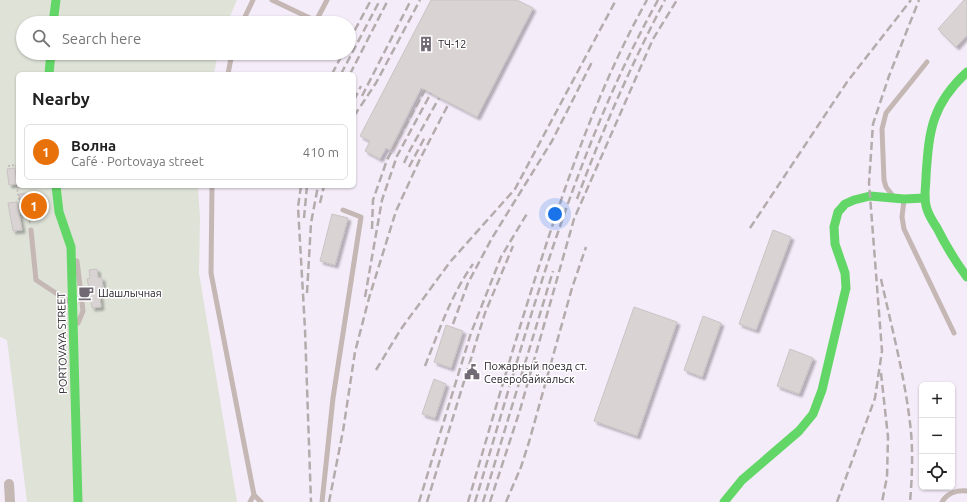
<!DOCTYPE html>
<meta charset="utf-8">
<style>
body{margin:0;font-family:Ubuntu,sans-serif;background:#f6f6f6;color:#222}
.controls{position:absolute;right:12px;bottom:12px;display:grid;overflow:hidden;border-radius:6px;box-shadow:0 1px 3px #0004}
.controls button{width:36px;height:36px;display:grid;place-items:center;padding:0;border:0;border-bottom:1px solid #e0e0e0;background:#fff;color:#222;font:20px sans-serif}
.you{position:absolute;left:555px;top:214px;width:14px;height:14px;margin:-10px;border:3px solid #fff;border-radius:50%;background:#1a73e8;box-shadow:0 0 0 6px #1a73e833}
.badge{display:grid;place-items:center;width:26px;height:26px;border-radius:50%;background:#0b8043;color:#fff;font-size:13px;font-weight:700}
.pin{position:absolute;translate:-50% -50%;border:2px solid #fff;box-shadow:0 1px 4px #0006}
.list{margin:0;padding:0;list-style:none}
h2{display:flex;justify-content:space-between;align-items:center;height:52px;margin:0;padding:0 16px;font-size:17px}
h2 small{font-size:13px;font-weight:400;color:#767676}
.list li{display:grid;grid-template-columns:26px 1fr auto;gap:12px;align-items:center;box-sizing:border-box;height:56px;margin:0 8px 8px;padding:0 8px;border:1px solid #e0e0e0;border-radius:6px}
.list b{display:block;font-size:15px;white-space:nowrap}
.list p{margin:0;font-size:13px;white-space:nowrap;color:#767676}
.list em{font-size:13px;font-style:normal;color:#767676}
.icon{flex:none;width:22px;height:22px;fill:none;stroke:currentColor;stroke-width:2;stroke-linecap:round;stroke-linejoin:round}
.map{position:relative;flex:none;width:967px;height:502px;overflow:hidden}
.search{position:absolute;background:#fff;box-shadow:0 1px 3px #0004;left:16px;top:16px;width:340px;height:44px;display:flex;align-items:center;gap:10px;box-sizing:border-box;padding:0 14px;border-radius:22px;color:#767676;font-size:15px}
.panel{position:absolute;background:#fff;box-shadow:0 1px 3px #0004;left:16px;top:72px;width:340px;height:116px;border-radius:6px}
.map>svg:first-child{display:block}
.green{fill:#dee2d7}
.building{fill:#dad3d4;stroke:#cac3c4;filter:url(#shadow)}
.lines{fill:none;stroke-linecap:round;stroke-linejoin:round}
.path{stroke:#beb5b6;stroke-width:1.5;stroke-dasharray:2 2;stroke-linecap:butt}
.lane{stroke:#c4b7b4;stroke-width:5}
.street{stroke:#c4b7b4;stroke-width:10}
.fast{stroke:#63d668;stroke-width:9}
.rail{stroke:#b4abad;stroke-width:2.5;stroke-dasharray:8 4;stroke-linecap:butt}
.labels{text-anchor:middle;stroke-width:3;stroke-linejoin:round;paint-order:stroke}
.poi-label{font-size:11px;fill:#2a232c;stroke:#fff;text-anchor:start}
.street-label{font-size:11px;fill:#2a232c;stroke:#fff}
</style>
<div class="map">
<svg width="967" height="502" viewBox="0 0 967 502">
<defs>
<filter id="shadow"><feDropShadow dx="3" dy="3" stdDeviation="1" flood-color="#0004"/></filter>
</defs>
<rect width="100%" height="100%" fill="#f5ecf9"/>
<polygon class="green" points="0,0 237,0 227,23 23,23 23,53 218,53 214,74 18,74 18,186 198,186 200,218 199,273 237,502 27,502 7,340 0,337"/>
<g class="building">
<polygon points="431,0 517,0 533,8 477,117 421,88 390,150 386,148 380,159 365,151 370,141 360,136"/>
<polygon points="964,0 967,0 967,35 956,47 938,29"/>
<polygon points="15,168 17,184 9,185 7,169"/>
<polygon points="28,193 30,202 21,204 19,194"/>
<polygon points="38,200 40,212 34,213 32,201"/>
<polygon points="17,202 22,230 13,231 8,203"/>
<polygon points="332,214 348,218 335,265 320,261"/>
<polygon points="773,230 791,237 756,330 739,324"/>
<polygon points="97,269 98,278 102,278 103,289 99,289 101,307 92,308 90,296 85,296 84,289 89,288 87,279 90,278 89,270"/>
<polygon points="634,307 677,322 637,436 594,421"/>
<polygon points="703,316 721,323 702,377 684,370"/>
<polygon points="446,325 463,331 451,368 434,362"/>
<polygon points="790,349 813,358 799,394 777,386"/>
<polygon points="434,379 446,384 435,418 422,414"/>
</g>
<g class="lines">
<g class="path">
<polyline points="8,166 16,165 18,175"/>
<polyline points="18,186 17,188 20,205 27,209 30,224"/>
<polyline points="27,209 31,204"/>
</g>
<g class="lane">
<polyline points="272,0 316,21 327,0"/>
<polyline points="242,23 253,0"/>
<polyline points="228,74 232,53"/>
<polyline points="212,186 211,273 254,495 261,502"/>
<polyline points="893,196 886,187 884,180 882,129 886,113 927,62"/>
<polyline points="904,200 902,217 904,229 954,333"/>
<polyline points="31,230 36,280 71,303"/>
<polyline points="77,261 83,311 78,323"/>
<polyline points="250,502 254,495"/>
<polyline points="322,502 333,398 361,217 343,210"/>
<path d="M 942,502 C 947,493 957,490 967,491"/>
</g>
<polyline class="street" points="9,484 10,502"/>
<g class="fast">
<polyline points="53,23 56,0"/>
<path d="M 967,72 C 932,104 929,130 926,176 C 926,186 923,199 927,209 C 929,216 933,222 937,228 C 946,246 955,261 967,277"/>
<polyline points="49,74 51,53"/>
<polyline points="56,186 59,212 71,247 78,502"/>
<polyline points="724,502 742,480 799,431 813,414 822,390 846,288 845,273 835,244 834,227 838,212 845,204 854,200 870,196 904,199 925,198"/>
</g>
<g class="rail">
<polyline points="349,41 371,0"/>
<polyline points="332,74 343,53"/>
<polyline points="341,74 380,0"/>
<polyline points="350,74 388,0"/>
<polyline points="362,96 411,0"/>
<polyline points="354,100 361,86"/>
<polyline points="354,116 376,83 420,0"/>
<polyline points="404,163 410,150 439,98"/>
<polyline points="409,167 425,137"/>
<polyline points="301,186 298,207 305,329 311,502"/>
<path d="M 577,199 C 602,131 631,65 665,0"/>
<polyline points="320,203 324,186"/>
<polyline points="304,218 307,186"/>
<polyline points="750,228 847,82 911,0"/>
<polyline points="372,229 373,200 387,160 425,90"/>
<path d="M 881,279 C 892,329 906,381 911,432 C 913,455 912,479 910,502"/>
<polyline points="307,293 311,223 318,186"/>
<polyline points="365,297 382,200 397,156 431,93"/>
<polyline points="453,324 468,283 492,238 552,141 593,60"/>
<path d="M 425,366 C 439,331 451,295 473,264"/>
<polyline points="376,370 401,329 450,262 515,189 616,0"/>
<polyline points="881,373 888,437 887,477 882,502"/>
<polyline points="329,502 343,431 355,352 369,298 396,211 420,159 449,103"/>
<polyline points="419,502 471,333 501,257 528,212"/>
<polyline points="427,502 485,313 513,246"/>
<path d="M 468,502 C 494,414 519,326 548,239 C 575,157 605,75 647,0"/>
<path d="M 475,502 C 527,332 571,156 658,0"/>
<polyline points="483,502 553,271"/>
<polyline points="490,502 520,410 574,219 653,39 677,0"/>
<polyline points="506,502 521,467 529,442 572,288 586,247"/>
<polyline points="837,502 875,398 882,351 869,183 873,124 889,76 919,0"/>
</g>
</g>
<defs>
<symbol id="building-bare" viewBox="-9 -9 18 18"><path d="M-4-6H4V6H1V3H-1V6H-4ZM-2.5-4.3h1.7v1.8h-1.7ZM.8-4.3h1.7v1.8H.8ZM-2.5-1h1.7V.8h-1.7ZM.8-1h1.7V.8H.8Z" fill="#716974" stroke="#fff" stroke-width="2.5" paint-order="stroke"/></symbol>
<symbol id="cafe-bare" viewBox="-9 -9 18 18"><path d="M-5.5-4.5H6V0H3Q3 3.5 0 3.5H-2.5Q-5.5 3.5-5.5 0ZM3-3.2v2h1.7v-2ZM-6 4.5H4V6H-6Z" fill="#716974" stroke="#fff" stroke-width="2.5" paint-order="stroke"/></symbol>
<symbol id="civic-bare" viewBox="-9 -9 18 18"><path d="M-.6-6.5H3V-4.5H.6V-3L4-1V1h2V6H-6V1h2V-1L-.6-3ZM-1.2 2.5V6h2.4V2.5Z" fill="#716974" stroke="#fff" stroke-width="2.5" paint-order="stroke"/></symbol>
</defs>
<g fill-rule="evenodd">
<use href="#building-bare" x="415" y="33" width="22" height="22"/>
<use href="#cafe-bare" x="75" y="282" width="22" height="22"/>
<use href="#civic-bare" x="461" y="361" width="22" height="22"/>
</g>
<g class="labels">
<g class="poi-label">
<text x="438" y="48">ТЧ-12</text>
<text x="98" y="297">Шашлычная</text>
<text x="484" y="370">Пожарный поезд ст.<tspan x="484" dy="13">Северобайкальск</tspan></text>
</g>
<g class="street-label">
<text transform="translate(62 343) rotate(-91)" y="4">PORTOVAYA STREET</text>
</g>
</g>
</svg>
<div class="controls">
<button>+</button>
<button>−</button>
<button><svg class="icon" aria-label="locate" viewBox="0 0 24 24"><circle cx="12" cy="12" r="6"/><path d="M12 2v4M12 18v4M2 12h4M18 12h4"/></svg></button>
</div>
<div class="you"></div>
<div class="pin badge" style="left:34px;top:206px;background:#e8710a">1</div>
<div class="search"><svg class="icon" aria-label="search" viewBox="0 0 24 24"><circle cx="10" cy="10" r="6"/><path d="M15 15l6 6"/></svg>Search here</div>
<section class="panel">
<h2>Nearby<small></small></h2>
<ul class="list">
<li><span class="badge" style="background:#e8710a">1</span><div><b>Волна</b><p>Café · Portovaya street</p></div><em>410 m</em></li>
</ul>
</section>
</div>
